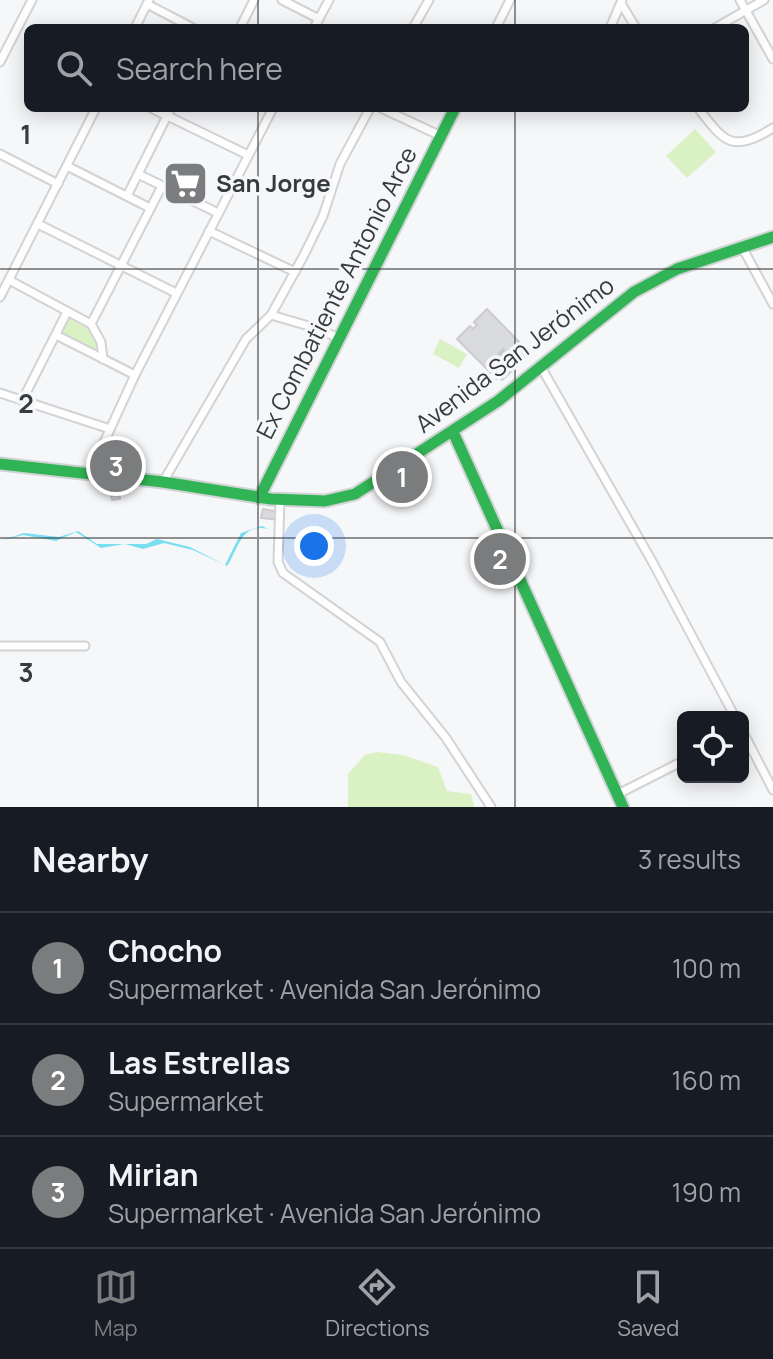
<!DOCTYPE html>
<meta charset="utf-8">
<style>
body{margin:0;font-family:Manrope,sans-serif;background:#20242c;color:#f1f3f6}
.controls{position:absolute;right:24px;bottom:24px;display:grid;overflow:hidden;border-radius:12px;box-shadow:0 4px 20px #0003}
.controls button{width:72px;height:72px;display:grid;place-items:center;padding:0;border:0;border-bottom:2px solid #363941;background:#171b24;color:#f1f3f6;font:40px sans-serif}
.you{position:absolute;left:314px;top:546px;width:28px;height:28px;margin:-20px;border:6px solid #fff;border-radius:50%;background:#1a73e8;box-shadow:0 0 0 12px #1a73e833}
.badge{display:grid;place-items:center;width:52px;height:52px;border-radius:50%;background:#7b7c7e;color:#fff;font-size:26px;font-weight:700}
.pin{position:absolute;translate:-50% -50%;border:4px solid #fff;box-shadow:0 2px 8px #0006}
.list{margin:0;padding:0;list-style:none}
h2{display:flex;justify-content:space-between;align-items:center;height:104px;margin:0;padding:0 32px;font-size:34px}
h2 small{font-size:26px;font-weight:400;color:#9ea1a6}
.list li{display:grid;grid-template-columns:52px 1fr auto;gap:24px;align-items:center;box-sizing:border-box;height:112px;padding:0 32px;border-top:2px solid #363941}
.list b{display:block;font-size:30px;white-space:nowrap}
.list p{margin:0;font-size:26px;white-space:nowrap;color:#9ea1a6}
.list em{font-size:26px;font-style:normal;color:#9ea1a6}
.icon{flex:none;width:44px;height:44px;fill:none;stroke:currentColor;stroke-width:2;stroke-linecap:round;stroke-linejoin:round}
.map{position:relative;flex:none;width:773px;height:807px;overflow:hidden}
.search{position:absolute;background:#171b24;box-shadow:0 4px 20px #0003;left:24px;right:24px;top:24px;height:88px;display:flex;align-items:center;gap:20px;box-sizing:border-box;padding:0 28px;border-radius:12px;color:#9ea1a6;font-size:30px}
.sheet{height:440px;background:#171b24}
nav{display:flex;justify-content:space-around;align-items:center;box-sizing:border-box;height:112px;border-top:2px solid #363941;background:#171b24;font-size:22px;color:#9ea1a6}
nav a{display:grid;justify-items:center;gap:4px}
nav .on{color:#7b7c7e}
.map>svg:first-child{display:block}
.green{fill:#daf1c4}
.water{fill:#79def1}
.shadow{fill:#0003}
.building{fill:#dadbdc;stroke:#ccccce;stroke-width:2}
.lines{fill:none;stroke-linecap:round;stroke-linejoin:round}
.street-casing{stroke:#d2d3d5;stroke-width:11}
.fast-casing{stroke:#d2d3d5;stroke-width:15}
.street{stroke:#fefefe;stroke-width:7}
.fast{stroke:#30b455;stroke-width:11}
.grid{fill:none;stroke:#393a3b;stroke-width:2;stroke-opacity:0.55}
.labels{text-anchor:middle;stroke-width:7;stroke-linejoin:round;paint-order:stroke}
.poi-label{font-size:24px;font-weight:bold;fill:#393a3b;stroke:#f5f7fa;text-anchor:start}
.street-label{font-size:24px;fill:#393a3b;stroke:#f5f7fa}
.grid-label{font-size:26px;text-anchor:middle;font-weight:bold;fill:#393a3b;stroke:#f5f7fa;stroke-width:7;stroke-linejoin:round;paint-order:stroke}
</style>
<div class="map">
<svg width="773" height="807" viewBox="0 0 773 807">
<rect width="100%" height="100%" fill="#f6f7f9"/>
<g class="green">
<polygon points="695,129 716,152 687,178 666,156"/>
<polygon points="68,317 91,331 99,352 62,333"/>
<polygon points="440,339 467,354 459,368 433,354"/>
<polygon points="377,752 403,755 438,767 447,791 471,794 474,807 348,807 348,774 365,755"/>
</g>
<path class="water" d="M 262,526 L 268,529 C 240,523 239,549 227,566 L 193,550 L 164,543 L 143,549 L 125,544 L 101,548 L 76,532 L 56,541 L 23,535 L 0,541 L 24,533 L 59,537 L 78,531 L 97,544 L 146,544 L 157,539 L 190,547 L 225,565 L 241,533 Z"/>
<polygon class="shadow" points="487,312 528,354 520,363 508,351 501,359 513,371 502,381 460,339 473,332"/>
<g class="building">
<polygon points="487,309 526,349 515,360 503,349 498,354 510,366 497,379 457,339 470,326 473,329 477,325 474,322"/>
<polygon points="118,486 120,499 112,500 109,487"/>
<polygon points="263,509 279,512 278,520 261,518"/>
</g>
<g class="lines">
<defs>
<g id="street">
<polyline points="282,0 319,19"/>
<polyline points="740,0 773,59"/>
<polyline points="147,4 193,28"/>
<polyline points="622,5 636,28"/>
<polyline points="135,28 149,0"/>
<polyline points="240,28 254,0"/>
<polyline points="314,28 329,0"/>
<polyline points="413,28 429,0"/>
<polyline points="496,28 510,0"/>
<polyline points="610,28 622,0"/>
<polyline points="715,28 764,0"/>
<polyline points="0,62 32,0"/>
<polyline points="151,108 248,155"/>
<polyline points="381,108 441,136"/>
<path d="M 698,108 C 725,143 732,153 773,128"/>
<polyline points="0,154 58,184"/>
<polyline points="67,166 150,208"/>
<polyline points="138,174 218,213"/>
<polyline points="127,196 171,108"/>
<polyline points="38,224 176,293"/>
<polyline points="209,231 295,272"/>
<polyline points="742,247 773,304"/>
<polyline points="9,280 91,324 101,342 103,359"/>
<polyline points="0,297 96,108"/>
<polyline points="271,315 319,329 338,338"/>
<polyline points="91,324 162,186"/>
<polyline points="56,335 135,375"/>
<polyline points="541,367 653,563 735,717"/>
<polyline points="0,393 110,429"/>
<polyline points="22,401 67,312"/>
<polyline points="89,475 135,375 273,108"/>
<polyline points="163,482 246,339 271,315 304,255 323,216 340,164 370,108"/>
<polyline points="280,500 278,562 283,573 380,642 401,682 446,738 491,807"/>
<polyline points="0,646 85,646"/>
<polyline points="743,732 773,790"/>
<polyline points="618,794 683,761"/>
</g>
<g id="fast">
<polyline points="453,432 623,807"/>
<polyline points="0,464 163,482 271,499 325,501 355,494 498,401 634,292 677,269 773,237"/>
<polyline points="259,498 455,108"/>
</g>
</defs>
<use href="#street" class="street-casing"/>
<use href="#fast" class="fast-casing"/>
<use href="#street" class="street"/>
<use href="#fast" class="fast"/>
</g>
<path class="grid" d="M 258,0 L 258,28M 515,0 L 515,28M 258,108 L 258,807M 515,108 L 515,807M 0,269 L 773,269M 0,538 L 773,538"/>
<defs>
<symbol id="supermarket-square" viewBox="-11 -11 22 22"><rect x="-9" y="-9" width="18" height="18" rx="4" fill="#7b7c7e" stroke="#f5f7fa"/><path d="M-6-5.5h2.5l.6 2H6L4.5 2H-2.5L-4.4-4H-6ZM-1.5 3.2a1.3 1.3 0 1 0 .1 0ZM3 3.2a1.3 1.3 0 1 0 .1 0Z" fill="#fff"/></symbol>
</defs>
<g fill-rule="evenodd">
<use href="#supermarket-square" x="160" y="158" width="51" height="51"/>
</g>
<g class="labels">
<g class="poi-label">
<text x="216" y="192">San Jorge</text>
</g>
<g class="street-label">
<text transform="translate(337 293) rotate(-63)" y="8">Ex Combatiente Antonio Arce</text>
<text transform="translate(515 355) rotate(-37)" y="8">Avenida San Jerónimo</text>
</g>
</g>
<g class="grid-label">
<text x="26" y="144">1</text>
<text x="26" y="413">2</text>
<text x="26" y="682">3</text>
</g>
</svg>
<div class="controls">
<button><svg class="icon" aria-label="locate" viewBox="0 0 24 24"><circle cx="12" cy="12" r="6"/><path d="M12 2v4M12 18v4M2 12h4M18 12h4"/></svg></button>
</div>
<div class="you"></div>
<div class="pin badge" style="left:402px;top:477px">1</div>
<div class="pin badge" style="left:500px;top:559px">2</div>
<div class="pin badge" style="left:116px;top:466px">3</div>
<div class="search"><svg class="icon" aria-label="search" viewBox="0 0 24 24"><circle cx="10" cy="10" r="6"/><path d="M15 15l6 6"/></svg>Search here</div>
</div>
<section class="sheet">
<h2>Nearby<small>3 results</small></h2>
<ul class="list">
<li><span class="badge">1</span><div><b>Chocho</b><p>Supermarket · Avenida San Jerónimo</p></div><em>100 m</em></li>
<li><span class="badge">2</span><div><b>Las Estrellas</b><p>Supermarket</p></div><em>160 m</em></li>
<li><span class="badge">3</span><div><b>Mirian</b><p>Supermarket · Avenida San Jerónimo</p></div><em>190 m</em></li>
</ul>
</section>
<nav>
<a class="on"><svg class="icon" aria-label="map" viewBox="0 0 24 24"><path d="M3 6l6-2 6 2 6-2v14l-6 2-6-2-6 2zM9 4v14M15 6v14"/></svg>Map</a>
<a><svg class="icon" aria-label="directions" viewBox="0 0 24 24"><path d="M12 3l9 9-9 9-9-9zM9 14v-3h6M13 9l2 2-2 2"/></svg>Directions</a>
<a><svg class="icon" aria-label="saved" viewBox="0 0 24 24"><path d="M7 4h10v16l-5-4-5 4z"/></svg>Saved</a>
</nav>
